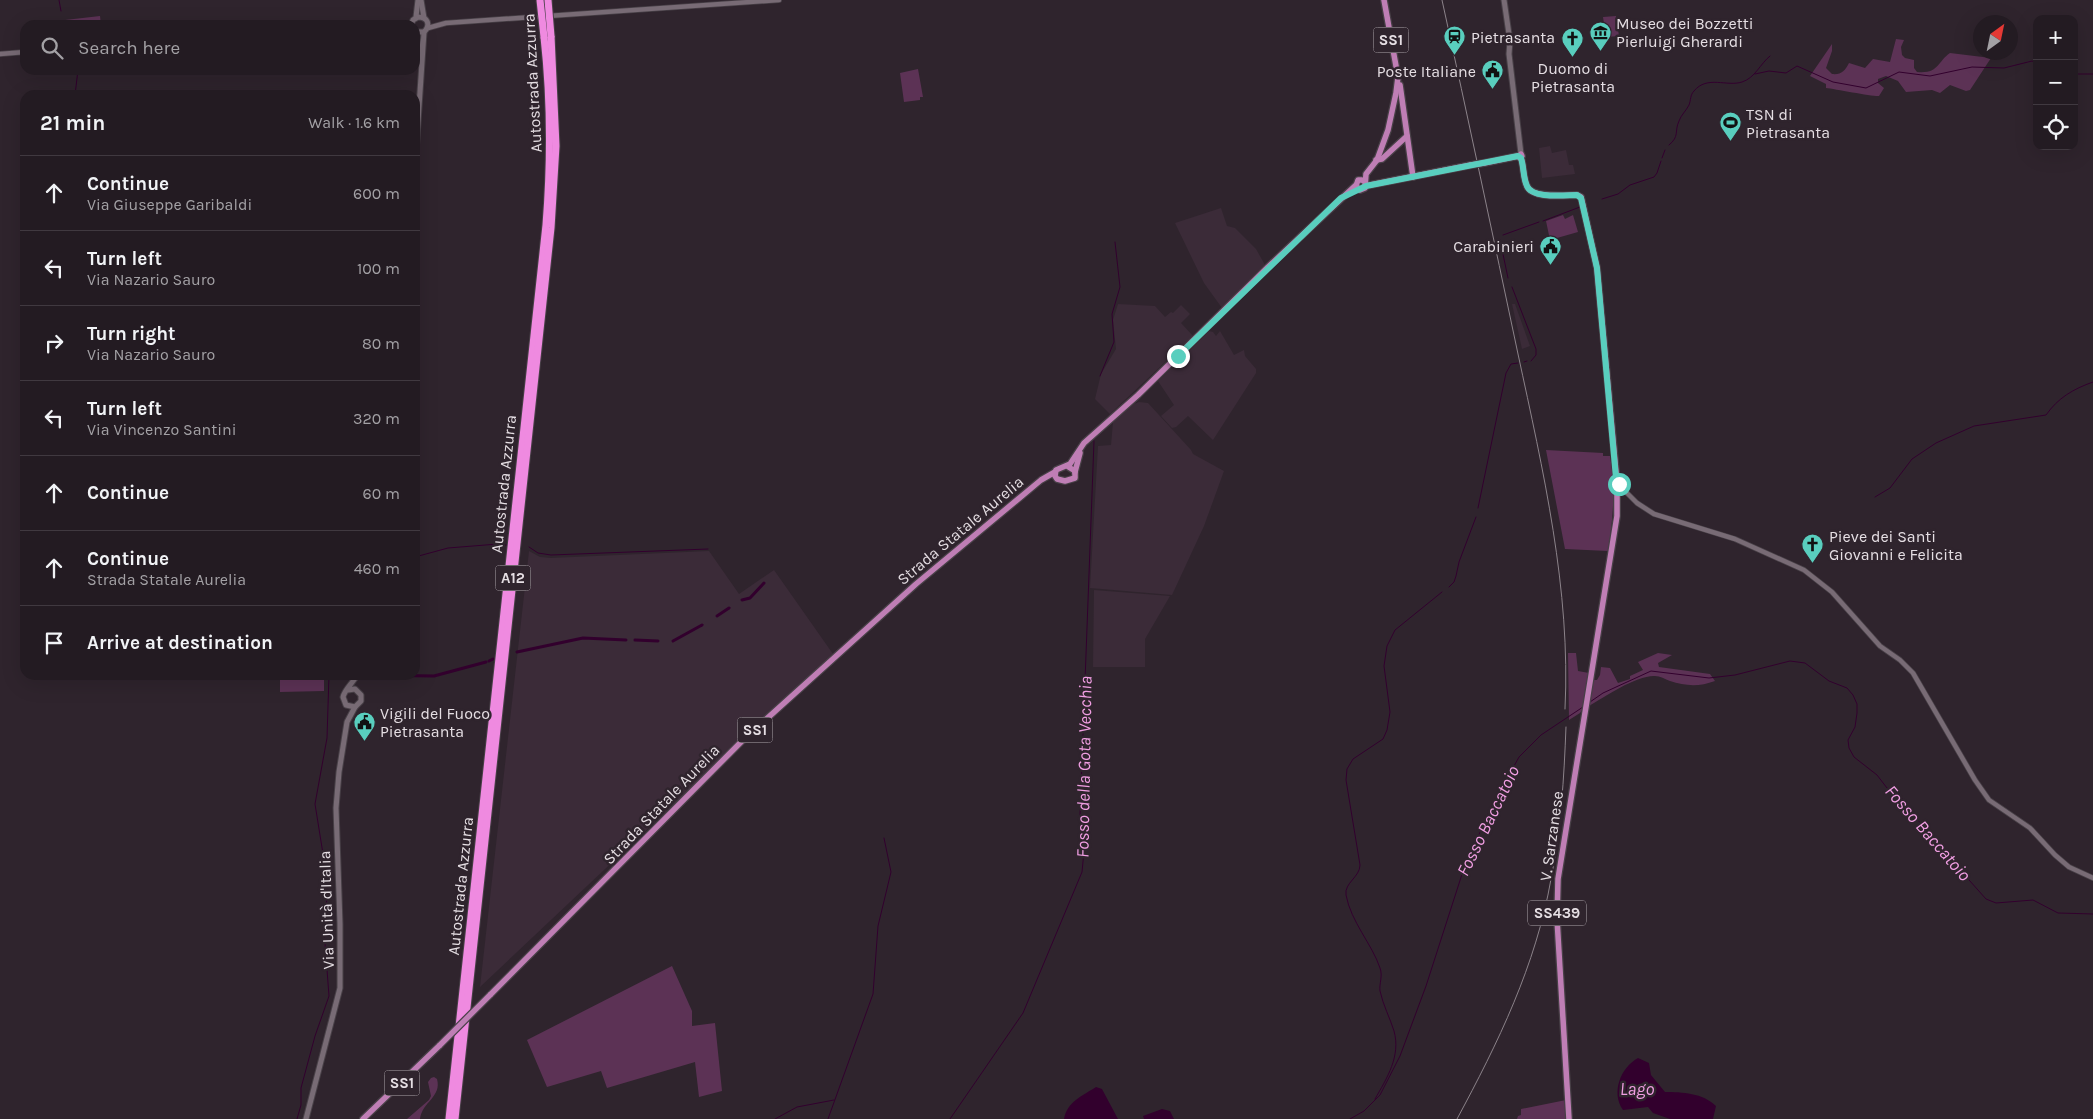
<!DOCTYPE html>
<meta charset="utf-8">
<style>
body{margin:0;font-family:Karla,sans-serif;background:#2b242a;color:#f1f3f6}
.controls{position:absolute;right:15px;top:15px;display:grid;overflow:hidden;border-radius:10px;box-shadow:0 5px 20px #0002}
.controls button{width:45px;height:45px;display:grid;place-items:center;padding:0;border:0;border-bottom:1px solid #403940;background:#231b22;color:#f1f3f6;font:25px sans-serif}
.compass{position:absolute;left:1973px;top:15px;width:45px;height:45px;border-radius:50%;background:#231b22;box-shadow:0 5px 20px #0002;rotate:33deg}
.stop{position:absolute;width:15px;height:15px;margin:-11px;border:4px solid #59cebe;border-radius:50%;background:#fff}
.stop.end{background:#59cebe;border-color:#fff;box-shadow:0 1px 5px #0008}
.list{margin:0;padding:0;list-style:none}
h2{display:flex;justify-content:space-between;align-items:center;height:65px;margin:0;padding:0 20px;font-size:21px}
h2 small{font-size:16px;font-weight:400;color:#a3a1a5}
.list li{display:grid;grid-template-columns:32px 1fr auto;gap:15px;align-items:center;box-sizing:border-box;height:75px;padding:0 20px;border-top:1px solid #403940}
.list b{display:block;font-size:19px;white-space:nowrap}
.list p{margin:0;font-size:16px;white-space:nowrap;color:#a3a1a5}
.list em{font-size:16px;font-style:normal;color:#a3a1a5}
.icon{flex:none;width:28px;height:28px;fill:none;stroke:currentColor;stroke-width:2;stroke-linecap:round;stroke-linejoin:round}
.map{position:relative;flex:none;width:2093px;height:1119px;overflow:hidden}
.search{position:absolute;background:#231b22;box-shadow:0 5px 20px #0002;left:20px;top:20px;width:400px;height:55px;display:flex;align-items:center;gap:12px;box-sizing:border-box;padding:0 18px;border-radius:15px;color:#a3a1a5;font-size:19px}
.panel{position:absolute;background:#231b22;box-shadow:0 5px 20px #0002;left:20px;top:90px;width:400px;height:590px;border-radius:15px}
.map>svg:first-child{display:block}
.built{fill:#3b2b38}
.green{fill:#5c3255}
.water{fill:#32002d}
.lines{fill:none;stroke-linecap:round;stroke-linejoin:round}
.stream{stroke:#32002d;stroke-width:1}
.canal{stroke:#32002d;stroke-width:3}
.tertiary-casing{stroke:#484047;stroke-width:6}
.secondary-casing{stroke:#484047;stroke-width:7}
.primary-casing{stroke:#484047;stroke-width:8}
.motorway-casing{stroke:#484047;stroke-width:9}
.tertiary{stroke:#786b75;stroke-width:4.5}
.secondary{stroke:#786b75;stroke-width:5}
.primary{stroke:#bf7eb5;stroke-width:5.5}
.motorway{stroke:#ef8ae0;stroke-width:7}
.rail{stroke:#8c838a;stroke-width:1}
.primary-bridge-casing{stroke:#484047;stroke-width:8;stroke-linecap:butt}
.motorway-bridge-casing{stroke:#484047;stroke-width:9;stroke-linecap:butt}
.primary-bridge{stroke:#bf7eb5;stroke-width:5.5}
.motorway-bridge{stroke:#ef8ae0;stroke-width:7}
.route{stroke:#59cebe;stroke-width:6}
.labels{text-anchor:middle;stroke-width:5;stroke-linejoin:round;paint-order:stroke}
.shield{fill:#2f242d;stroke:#aea6ac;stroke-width:1}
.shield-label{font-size:15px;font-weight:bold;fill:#e5dee3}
.poi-label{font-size:16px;fill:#e5dee3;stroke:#2f242d;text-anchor:start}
.street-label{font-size:16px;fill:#e5dee3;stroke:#2f242d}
.water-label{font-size:18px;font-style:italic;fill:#f09ee2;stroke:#2f242d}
</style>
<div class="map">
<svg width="2093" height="1119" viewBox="0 0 2093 1119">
<rect width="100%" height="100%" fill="#2f242d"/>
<g class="built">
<polygon points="1550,146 1552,153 1566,150 1569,165 1573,165 1575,174 1542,178 1539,148"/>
<polygon points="1221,208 1227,226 1235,228 1256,249 1265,265 1222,308 1204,283 1175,223"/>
<polygon points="1118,304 1155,306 1165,317 1171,312 1173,313 1181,305 1190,314 1181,323 1193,336 1110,414 1095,399 1101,374 1116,349 1113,320"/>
<polygon points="1512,304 1515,304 1530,346 1522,349"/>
<polygon points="1209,331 1213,332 1216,336 1220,331 1234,355 1244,350 1245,356 1256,369 1256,373 1213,440 1188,416 1176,427 1172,428 1161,416 1174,405 1158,381"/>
<polygon points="1139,402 1148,403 1191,450 1193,454 1224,471 1204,526 1172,595 1090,588 1098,446 1111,445 1113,422 1134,404"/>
<polygon points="529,551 540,557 551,558 709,551 739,594 774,570 833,654 480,987"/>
<polygon points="1094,590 1170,596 1145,639 1145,667 1093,667"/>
</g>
<g class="green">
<polygon points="100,16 101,25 66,25 65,20"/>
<polygon points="1616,16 1619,36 1606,37 1603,17"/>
<path d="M 1896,39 L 1904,40 L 1901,47 L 1902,55 L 1905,58 L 1914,60 L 1914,68 L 1917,72 C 1939,74 1937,62 1950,53 L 1991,58 L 1970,90 L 1966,91 L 1950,85 L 1940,93 L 1932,90 L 1906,92 L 1898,81 L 1886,76 L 1878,79 L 1878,83 L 1884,88 L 1879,96 C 1875,97 1835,89 1826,88 L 1826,84 L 1810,76 L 1832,44 L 1832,51 L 1826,68 L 1832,74 C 1841,75 1845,71 1849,63 L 1865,68 L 1873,59 L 1890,62 Z"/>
<polygon points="918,69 923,97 920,97 920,100 904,102 900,73"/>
<polygon points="1563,215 1565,219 1573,215 1578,232 1550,240 1546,221"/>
<path d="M 1546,450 L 1603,453 L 1603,456 L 1610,456 C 1616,488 1613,519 1608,551 L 1565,549 Z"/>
<polygon points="1568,653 1576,653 1578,671 1589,673 1583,709 1580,713 1569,720"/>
<path d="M 1658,653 L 1672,655 L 1658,663 L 1659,667 L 1710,674 L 1715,681 C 1699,687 1685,686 1670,681 C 1665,679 1660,676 1655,676 C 1637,675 1604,697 1589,706 L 1592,680 L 1597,680 L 1600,675 L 1601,667 L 1610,668 L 1618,683 L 1630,679 L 1630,676 L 1643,670 L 1638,662 Z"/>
<polygon points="280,675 324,675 324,691 280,692"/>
<polygon points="672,966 692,1011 692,1026 715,1023 722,1091 699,1097 695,1062 607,1088 601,1071 547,1087 527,1040"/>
<path d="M 434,1077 L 437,1079 C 442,1097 422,1102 420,1119 L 407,1119 L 429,1100 L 431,1096 L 428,1082 L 431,1078 Z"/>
<polygon points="1566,1100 1567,1119 1517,1119 1518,1116 1521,1115 1521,1109"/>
</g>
<g class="water">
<path d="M 1638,1058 L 1649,1063 L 1651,1075 L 1665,1092 C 1682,1092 1703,1093 1716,1106 L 1713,1119 L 1670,1119 L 1653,1113 L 1648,1107 L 1623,1110 C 1611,1093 1620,1068 1638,1058 Z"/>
<path d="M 1096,1087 L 1102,1089 L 1118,1119 L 1064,1119 C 1067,1102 1082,1096 1096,1087 Z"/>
<polygon points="1162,1109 1170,1111 1174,1119 1144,1119 1143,1116"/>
</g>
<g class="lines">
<g class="stream">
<polyline points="59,0 61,11"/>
<polyline points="1755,74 1769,71 1786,73 1797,66 1833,82 1866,88 1899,72 1930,76 1972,67 2004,68 2032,61 2037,63"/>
<polyline points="2074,74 2093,74"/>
<polyline points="75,95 78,70"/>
<path d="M 1669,145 C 1680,136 1674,132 1679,121 C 1681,115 1686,111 1689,105 C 1691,100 1690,95 1694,91 C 1707,75 1727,87 1742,82 C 1755,78 1760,64 1770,56"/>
<polyline points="1662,158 1665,150"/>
<polyline points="1602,199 1618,194 1630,185 1654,177 1657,173 1661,161"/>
<polyline points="1543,221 1580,207"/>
<polyline points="1503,235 1539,222"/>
<polyline points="1500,240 1508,278"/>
<polyline points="1512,287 1536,349 1536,355 1531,361"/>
<polyline points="1524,362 1527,361"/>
<polyline points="1100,376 1114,342 1112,314 1120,287 1115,242"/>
<path d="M 1875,497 L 1890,488 L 1912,459 L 1936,443 L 1974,426 L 2046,415 C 2058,398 2073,389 2093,382"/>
<polyline points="1478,508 1506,373 1511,364 1518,363"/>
<polyline points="502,545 507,545"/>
<polyline points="529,547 538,553 551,555 708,549"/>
<polyline points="415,557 448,548 498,544"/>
<polyline points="1449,587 1454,582 1456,576 1459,562 1476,517"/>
<polyline points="1590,702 1603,693 1651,671 1709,678 1735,675 1790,661 1805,663 1829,681 1847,688 1853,695 1857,704 1857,713 1855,727 1848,740 1849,748 1854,757 1877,775 1887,788 1903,799 1928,834 1986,899 1996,903 2033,900 2058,913 2093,914"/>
<path d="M 1375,1099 C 1387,1078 1401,1056 1394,1031 C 1390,1018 1383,1005 1380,991 C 1379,984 1383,976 1380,968 C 1372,944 1351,922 1346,895 C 1344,883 1360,877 1360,865 L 1346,780 L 1347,769 L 1353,759 L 1383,739 L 1387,730 L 1390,712 L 1384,666 L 1387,646 L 1395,630 L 1442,592"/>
<polyline points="297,1119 301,1105 301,1088 315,1036 329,996 324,930 328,885 315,804 327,738 329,675"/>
<polyline points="775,1119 797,1107 834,1100"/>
<polyline points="828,1119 873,994 878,926 891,872 884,838"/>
<polyline points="950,1119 1023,1013 1082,872 1084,851 1080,815 1094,441"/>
<polyline points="1350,1119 1364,1111 1380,1095 1400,1056 1426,986 1464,868 1490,810 1519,757 1541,735 1583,707"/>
</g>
<g class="canal">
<polyline points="742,600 750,598 764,583"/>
<polyline points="717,616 729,608"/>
<polyline points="635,640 658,641"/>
<polyline points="673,641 702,625"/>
<polyline points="517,652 583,638 626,640"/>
<polyline points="489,661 493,659"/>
<polyline points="361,675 434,676 486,662"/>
</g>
<defs>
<g id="tertiary">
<polyline points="428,28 446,23 779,0"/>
<polyline points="0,54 25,52"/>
<polyline points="1617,483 1637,503 1654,514 1735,539 1804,570 1832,592 1880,646 1900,660 1913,673 1975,780 1989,800 2030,828 2055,855 2069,867 2093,878"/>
</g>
<g id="secondary">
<polyline points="421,0 424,18"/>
<polyline points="1504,0 1510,41 1509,54 1521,154"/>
<polyline points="416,17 418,0"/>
<path d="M 411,25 L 413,20 L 418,17 C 428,17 431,25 424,32 L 415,32"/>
<polyline points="417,33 420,57"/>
<polyline points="415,167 424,32"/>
<path d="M 348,690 L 355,689 L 361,695 L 361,701 L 355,707 L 346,705 L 343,697 C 345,689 353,683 357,675"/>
<polyline points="306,1119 340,988 340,924 336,808 339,772 347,722 355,707"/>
</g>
<g id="primary">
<polyline points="1400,85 1413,177"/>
<path d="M 1521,158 C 1524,167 1523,178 1527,186 C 1532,199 1565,195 1577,195 L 1581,197 L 1597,268 L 1617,483 L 1617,516 L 1558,879 L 1557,919 L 1569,1119"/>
<polyline points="1376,160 1382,159 1407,136"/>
<polyline points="1484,163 1518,156 1520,158 1522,156 1521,154"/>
<polyline points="1365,182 1362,180 1358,180 1356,186 1360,190 1365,188 1366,174 1377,160 1388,130 1396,93 1398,77 1384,0"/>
<polyline points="1365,186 1471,165"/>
<polyline points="1067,466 1075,471 1075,478 1065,481 1057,479 1055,476 1056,470 1070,464 1084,443 1138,395 1268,267 1356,185"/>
<polyline points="1075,472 1080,453"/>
<polyline points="490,995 742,741 916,584 1041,480 1055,472"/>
<polyline points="363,1119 440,1045"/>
</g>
<g id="motorway">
<path d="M 449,1119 L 546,225 C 551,162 551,100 544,37"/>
<polyline points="455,1119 551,228 556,146 551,36"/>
</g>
</defs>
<use href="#tertiary" class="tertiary-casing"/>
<use href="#secondary" class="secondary-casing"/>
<use href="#primary" class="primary-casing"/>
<use href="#motorway" class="motorway-casing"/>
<use href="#tertiary" class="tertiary"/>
<use href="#secondary" class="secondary"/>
<use href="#primary" class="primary"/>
<use href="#motorway" class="motorway"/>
<g class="rail">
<path d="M 1442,0 C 1468,118 1493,236 1518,354 C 1543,470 1571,590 1565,709"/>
<path d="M 1457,1119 C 1498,1043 1536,965 1551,879 C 1561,829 1564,778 1566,727"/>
</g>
<defs>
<g id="primary-bridge">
<polyline points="1471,165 1484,163"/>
<polyline points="440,1045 490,995"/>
</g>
<g id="motorway-bridge">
<polyline points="540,0 544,37"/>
<polyline points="548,0 551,36"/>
</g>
</defs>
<use href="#primary-bridge" class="primary-bridge-casing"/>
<use href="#motorway-bridge" class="motorway-bridge-casing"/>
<use href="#primary-bridge" class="primary-bridge"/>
<use href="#motorway-bridge" class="motorway-bridge"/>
</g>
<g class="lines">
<path class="route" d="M 1178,356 L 1341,198 L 1366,186 L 1518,156 L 1521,158 C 1524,167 1523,178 1527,186 C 1532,199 1565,195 1577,195 L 1581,198 L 1597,268 L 1616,478 L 1619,484"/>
</g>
<defs>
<symbol id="museum-pin" viewBox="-11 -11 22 30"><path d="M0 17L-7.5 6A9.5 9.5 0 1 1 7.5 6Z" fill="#59cebe" stroke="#2f242d"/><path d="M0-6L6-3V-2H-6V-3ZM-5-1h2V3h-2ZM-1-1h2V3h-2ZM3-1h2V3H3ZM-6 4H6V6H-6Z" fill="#111"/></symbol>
<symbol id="station-pin" viewBox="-11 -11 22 30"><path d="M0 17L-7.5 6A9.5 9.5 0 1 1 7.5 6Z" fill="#59cebe" stroke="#2f242d"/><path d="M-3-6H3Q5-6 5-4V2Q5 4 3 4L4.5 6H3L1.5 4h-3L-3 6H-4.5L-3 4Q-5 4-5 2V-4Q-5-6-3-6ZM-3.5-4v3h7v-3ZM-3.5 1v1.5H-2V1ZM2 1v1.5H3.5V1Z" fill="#111"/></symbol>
<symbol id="church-pin" viewBox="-11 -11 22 30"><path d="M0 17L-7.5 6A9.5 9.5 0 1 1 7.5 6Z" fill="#59cebe" stroke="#2f242d"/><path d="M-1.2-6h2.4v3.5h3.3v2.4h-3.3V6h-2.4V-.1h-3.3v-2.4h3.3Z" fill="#111"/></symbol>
<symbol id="civic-pin" viewBox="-11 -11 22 30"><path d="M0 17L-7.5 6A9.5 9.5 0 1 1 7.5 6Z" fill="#59cebe" stroke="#2f242d"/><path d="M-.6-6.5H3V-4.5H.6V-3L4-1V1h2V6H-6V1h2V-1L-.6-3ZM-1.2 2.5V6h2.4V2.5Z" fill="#111"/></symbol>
<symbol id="stadium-pin" viewBox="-11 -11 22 30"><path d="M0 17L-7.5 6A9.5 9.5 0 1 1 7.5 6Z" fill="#59cebe" stroke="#2f242d"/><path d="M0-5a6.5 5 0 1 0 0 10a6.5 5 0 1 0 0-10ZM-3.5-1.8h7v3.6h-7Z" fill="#111"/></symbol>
</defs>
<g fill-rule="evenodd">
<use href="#museum-pin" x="1588" y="20" width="25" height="34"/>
<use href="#station-pin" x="1442" y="24" width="25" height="34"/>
<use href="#church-pin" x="1560" y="26" width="25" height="34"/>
<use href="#civic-pin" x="1480" y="58" width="25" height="34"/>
<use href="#stadium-pin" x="1718" y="110" width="25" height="34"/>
<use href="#civic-pin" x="1538" y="234" width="25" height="34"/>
<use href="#church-pin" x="1800" y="532" width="25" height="34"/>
<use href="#civic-pin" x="352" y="710" width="25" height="34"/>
</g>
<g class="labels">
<g class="shield">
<rect x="1373.5" y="27.5" width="35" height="25" rx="4"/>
<rect x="495.5" y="565.5" width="35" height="25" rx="4"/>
<rect x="737.5" y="717.5" width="35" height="25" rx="4"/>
<rect x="1528" y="900.5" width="58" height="25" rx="4"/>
<rect x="384.5" y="1070.5" width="35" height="25" rx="4"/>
</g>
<g class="shield-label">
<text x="1391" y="45">SS1</text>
<text x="513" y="583">A12</text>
<text x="755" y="735">SS1</text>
<text x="1557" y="918">SS439</text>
<text x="402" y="1088">SS1</text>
</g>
<g class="poi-label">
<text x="1616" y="29">Museo dei Bozzetti<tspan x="1616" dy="18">Pierluigi Gherardi</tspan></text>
<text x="1471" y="43">Pietrasanta</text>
<text x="1573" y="74" text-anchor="middle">Duomo di<tspan x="1573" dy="18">Pietrasanta</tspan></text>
<text x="1476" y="77" text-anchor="end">Poste Italiane</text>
<text x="1746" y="120">TSN di<tspan x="1746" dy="18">Pietrasanta</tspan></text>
<text x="1534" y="252" text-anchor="end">Carabinieri</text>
<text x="1829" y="542">Pieve dei Santi<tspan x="1829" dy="18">Giovanni e Felicita</tspan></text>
<text x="380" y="719">Vigili del Fuoco<tspan x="380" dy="18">Pietrasanta</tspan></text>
</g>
<g class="street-label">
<text transform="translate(532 83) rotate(-93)" y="6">Autostrada Azzurra</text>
<text transform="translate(503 484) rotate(-84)" y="6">Autostrada Azzurra</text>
<text transform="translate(960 530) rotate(-40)" y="6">Strada Statale Aurelia</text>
<text transform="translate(661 804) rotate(-46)" y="6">Strada Statale Aurelia</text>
<text transform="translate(1551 836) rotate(-82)" y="6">V. Sarzanese</text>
<text transform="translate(460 886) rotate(-84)" y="6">Autostrada Azzurra</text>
<text transform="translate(326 910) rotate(-92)" y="6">Via Unità d'Italia</text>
</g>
<g class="water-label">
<text transform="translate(1084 767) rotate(-89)" y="6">Fosso della Gota Vecchia</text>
<text transform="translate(1488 821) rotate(-64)" y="6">Fosso Baccatoio</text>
<text transform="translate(1928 833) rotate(49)" y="6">Fosso Baccatoio</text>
<text x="1637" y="1095">Lago</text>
</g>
</g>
</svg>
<div class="controls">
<button>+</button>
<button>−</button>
<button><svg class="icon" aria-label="locate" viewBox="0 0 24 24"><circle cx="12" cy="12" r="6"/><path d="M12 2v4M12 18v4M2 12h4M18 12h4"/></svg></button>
</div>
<svg class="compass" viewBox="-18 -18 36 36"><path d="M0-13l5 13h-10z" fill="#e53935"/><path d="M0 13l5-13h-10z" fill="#a3a1a5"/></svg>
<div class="stop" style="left:1619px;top:484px"></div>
<div class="stop end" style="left:1178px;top:356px"></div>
<div class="search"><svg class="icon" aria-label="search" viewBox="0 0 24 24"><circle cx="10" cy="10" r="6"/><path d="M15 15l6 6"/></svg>Search here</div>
<section class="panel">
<h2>21 min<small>Walk · 1.6 km</small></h2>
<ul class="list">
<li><svg class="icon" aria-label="ahead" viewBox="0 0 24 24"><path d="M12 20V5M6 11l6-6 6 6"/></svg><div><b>Continue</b><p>Via Giuseppe Garibaldi</p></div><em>600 m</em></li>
<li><svg class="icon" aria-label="left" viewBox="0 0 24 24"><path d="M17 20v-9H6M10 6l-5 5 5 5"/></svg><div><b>Turn left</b><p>Via Nazario Sauro</p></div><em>100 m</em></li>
<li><svg class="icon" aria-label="right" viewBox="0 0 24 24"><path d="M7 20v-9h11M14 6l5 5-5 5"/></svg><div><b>Turn right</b><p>Via Nazario Sauro</p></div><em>80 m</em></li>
<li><svg class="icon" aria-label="left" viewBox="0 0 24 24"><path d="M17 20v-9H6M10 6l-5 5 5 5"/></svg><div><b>Turn left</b><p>Via Vincenzo Santini</p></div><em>320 m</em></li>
<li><svg class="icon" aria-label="ahead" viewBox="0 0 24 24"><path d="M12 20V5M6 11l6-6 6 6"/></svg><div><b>Continue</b></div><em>60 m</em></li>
<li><svg class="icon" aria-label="ahead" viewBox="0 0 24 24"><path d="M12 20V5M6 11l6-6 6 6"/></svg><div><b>Continue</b><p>Strada Statale Aurelia</p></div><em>460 m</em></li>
<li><svg class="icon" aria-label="arrive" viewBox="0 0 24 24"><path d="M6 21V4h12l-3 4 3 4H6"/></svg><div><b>Arrive at destination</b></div></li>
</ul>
</section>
</div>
